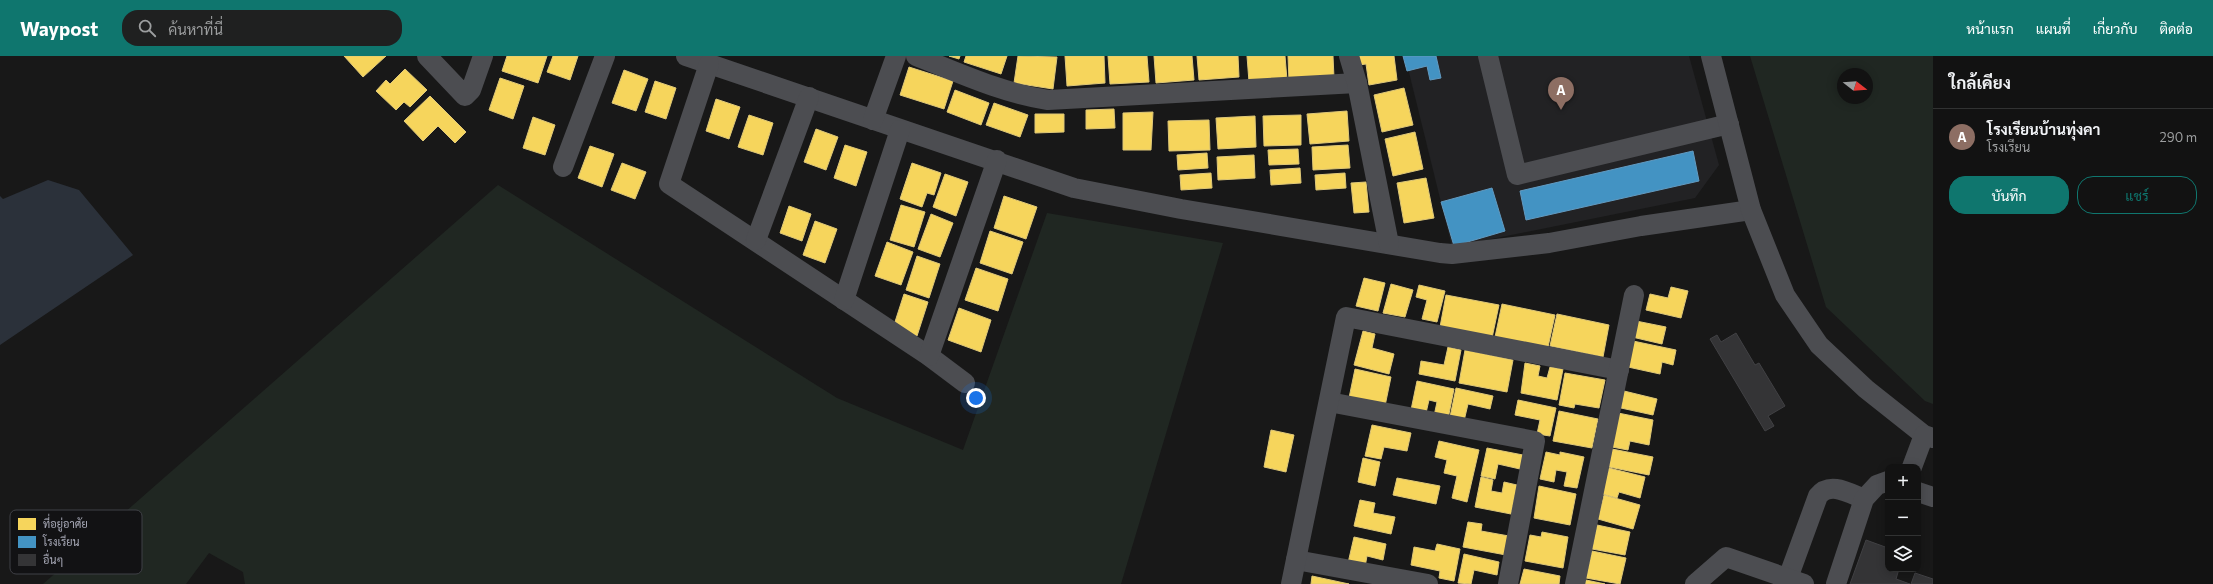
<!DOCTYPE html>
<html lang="th">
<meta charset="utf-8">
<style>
body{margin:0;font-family:Commissioner,Sarabun,sans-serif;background:#1f2020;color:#f1f3f6}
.controls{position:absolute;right:12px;bottom:12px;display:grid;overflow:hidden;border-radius:8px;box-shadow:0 2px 10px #0003}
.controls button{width:36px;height:36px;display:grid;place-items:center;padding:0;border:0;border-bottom:1px solid #313232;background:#121212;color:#f1f3f6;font:20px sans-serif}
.compass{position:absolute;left:1837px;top:12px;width:36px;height:36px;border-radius:50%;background:#121212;box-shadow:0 2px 10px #0003;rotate:107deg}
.you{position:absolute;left:976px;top:342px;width:14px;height:14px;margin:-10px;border:3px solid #fff;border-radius:50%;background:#1a73e8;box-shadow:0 0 0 6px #1a73e833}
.badge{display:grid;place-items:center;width:26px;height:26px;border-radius:50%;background:#0f766e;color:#fff;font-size:13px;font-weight:700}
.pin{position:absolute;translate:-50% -33px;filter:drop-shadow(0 1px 2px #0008)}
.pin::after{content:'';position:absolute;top:21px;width:14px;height:12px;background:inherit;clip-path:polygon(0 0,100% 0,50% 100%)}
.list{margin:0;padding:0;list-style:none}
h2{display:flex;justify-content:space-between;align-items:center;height:52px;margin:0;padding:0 16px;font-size:17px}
h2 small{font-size:13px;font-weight:400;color:#9c9e9f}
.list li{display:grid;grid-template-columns:26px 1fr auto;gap:12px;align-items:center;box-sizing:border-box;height:56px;padding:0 16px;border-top:1px solid #313232}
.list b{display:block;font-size:15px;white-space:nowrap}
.list p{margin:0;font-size:13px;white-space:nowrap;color:#9c9e9f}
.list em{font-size:13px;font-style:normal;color:#9c9e9f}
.actions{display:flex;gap:8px;padding:12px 16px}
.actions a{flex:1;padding:9px 0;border:1px solid #0f766e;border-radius:16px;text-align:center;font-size:14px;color:#0f766e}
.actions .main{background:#0f766e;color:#fff}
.icon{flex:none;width:22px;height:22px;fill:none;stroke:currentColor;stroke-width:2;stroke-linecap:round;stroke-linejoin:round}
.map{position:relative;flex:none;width:1933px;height:528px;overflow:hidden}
header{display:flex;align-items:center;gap:24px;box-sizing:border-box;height:56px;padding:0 20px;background:#0f766e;color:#fff}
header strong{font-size:19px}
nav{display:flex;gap:22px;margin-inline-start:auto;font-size:14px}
.search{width:280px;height:36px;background:#1f2020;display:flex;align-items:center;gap:10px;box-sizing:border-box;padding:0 14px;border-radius:16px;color:#9c9e9f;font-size:15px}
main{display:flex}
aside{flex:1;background:#121212}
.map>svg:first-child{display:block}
.built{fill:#222224}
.green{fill:#202722;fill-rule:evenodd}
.water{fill:#2b313a}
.homes{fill:#f6d55c;stroke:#dfc878}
.schools{fill:#4393c3;stroke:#629ac0}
.building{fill:#343436;stroke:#414144}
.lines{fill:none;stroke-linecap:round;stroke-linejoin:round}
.minor{stroke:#4c4d51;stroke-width:20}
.key{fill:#121214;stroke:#3f4046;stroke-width:1}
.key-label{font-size:11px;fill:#a9abb9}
</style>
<header>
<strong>Waypost</strong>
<div class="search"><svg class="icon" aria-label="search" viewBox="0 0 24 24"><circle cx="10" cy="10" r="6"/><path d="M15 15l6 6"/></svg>ค้นหาที่นี่</div>
<nav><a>หน้าแรก</a><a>แผนที่</a><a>เกี่ยวกับ</a><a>ติดต่อ</a></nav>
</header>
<main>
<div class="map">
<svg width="1933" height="528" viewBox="0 0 1933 528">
<rect width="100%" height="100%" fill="#181818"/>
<polygon class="built" points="1405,0 1689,0 1719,109 1695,142 1452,191"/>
<g class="green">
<path d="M 1750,0 L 1933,0 L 1933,348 L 1925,345 L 1826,251 ZM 1843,18 L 1867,18 L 1867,42 L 1843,42 Z"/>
<polygon points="498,129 837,342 963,394 1047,157 1223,187 1121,528 245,528 243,516 209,497 186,528 43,528"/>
</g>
<polygon class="water" points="48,124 79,134 133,199 0,289 0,140 3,143"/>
<g class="homes">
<polygon points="344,0 386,0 363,21"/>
<polygon points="507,0 547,0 538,27 502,15"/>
<polygon points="553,0 578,0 570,24 547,16"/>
<polygon points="949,0 960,0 959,3"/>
<polygon points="966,0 1007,0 1001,18 964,6"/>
<polygon points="1018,0 1057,1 1053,33 1014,27"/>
<polygon points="1065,0 1104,0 1105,27 1067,30"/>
<polygon points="1108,0 1147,0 1149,26 1110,28"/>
<polygon points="1154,0 1192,0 1194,24 1156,27"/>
<polygon points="1197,0 1238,0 1239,21 1199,24"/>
<polygon points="1247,0 1285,0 1287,24 1249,26"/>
<polygon points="1288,0 1333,0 1334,22 1289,25"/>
<polygon points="1351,0 1394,0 1397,24 1369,29 1366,8 1353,10"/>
<polygon points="909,11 953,25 944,53 900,39"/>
<polygon points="405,13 427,34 410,51 404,46 396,54 376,35 386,24 390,28"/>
<polygon points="624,14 648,23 636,55 612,47"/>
<polygon points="500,22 524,30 513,63 489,54"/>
<polygon points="655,25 676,32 666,63 645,56"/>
<polygon points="1404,32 1413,69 1382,76 1374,39"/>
<polygon points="955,34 989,47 981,69 947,56"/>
<polygon points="430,40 466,76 455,87 438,70 423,85 404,65"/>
<polygon points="716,43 740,51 729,83 706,75"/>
<polygon points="994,47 1028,59 1020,81 986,69"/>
<polygon points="1114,53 1115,72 1086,73 1086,54"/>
<polygon points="1347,55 1349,85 1310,88 1307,58"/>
<polygon points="1153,56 1151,94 1123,94 1123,57"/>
<polygon points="1035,58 1064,58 1064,76 1035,77"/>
<polygon points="749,59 773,67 763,99 738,91"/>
<polygon points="1301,59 1301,89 1264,90 1263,60"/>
<polygon points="1255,60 1256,91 1218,93 1216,62"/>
<polygon points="533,61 555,69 545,99 523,92"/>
<polygon points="1209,64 1210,94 1169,95 1168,65"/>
<polygon points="816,73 838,81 826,114 804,106"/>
<polygon points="1415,76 1423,113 1393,120 1385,83"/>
<polygon points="845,89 867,96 856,130 834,122"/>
<polygon points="1348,89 1350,112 1313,114 1312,91"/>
<polygon points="590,90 614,98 602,131 578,122"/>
<polygon points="1298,93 1299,108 1269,109 1268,94"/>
<polygon points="1207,97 1208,112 1178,114 1177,99"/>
<polygon points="1254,99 1255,122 1218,124 1217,101"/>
<polygon points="622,107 646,116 635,143 611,134"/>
<polygon points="912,107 941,117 934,139 927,137 922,151 900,143"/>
<polygon points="1300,112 1301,127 1271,129 1270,114"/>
<polygon points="1211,117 1212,132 1181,134 1180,119"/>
<polygon points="1345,117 1346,132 1316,134 1315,119"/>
<polygon points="945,118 968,126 956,160 933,151"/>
<polygon points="1426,122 1434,162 1404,167 1397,127"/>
<polygon points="1366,126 1369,156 1354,157 1351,127"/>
<polygon points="1004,140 1037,151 1026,183 994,172"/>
<polygon points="901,149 925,156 914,191 890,184"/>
<polygon points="789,150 811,158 802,185 780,177"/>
<polygon points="931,158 953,167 940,201 918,193"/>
<polygon points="815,165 837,173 825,207 803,199"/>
<polygon points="990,175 1023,186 1012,218 980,207"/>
<polygon points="887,186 913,196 901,229 875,220"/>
<polygon points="917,200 940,208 929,242 906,234"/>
<polygon points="976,212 1008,223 998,255 965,244"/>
<polygon points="1364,222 1385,227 1378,255 1356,250"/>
<polygon points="1391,228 1413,234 1405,261 1383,257"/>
<polygon points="1419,229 1445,235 1437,266 1422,263 1427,244 1416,241"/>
<polygon points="1671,231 1688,235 1681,262 1646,254 1650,238 1668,242"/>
<polygon points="904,238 928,246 917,280 893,272"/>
<polygon points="1446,239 1499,249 1492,282 1440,271"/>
<polygon points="1502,248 1555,259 1548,291 1495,281"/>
<polygon points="959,252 991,264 981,296 948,284"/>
<polygon points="1557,258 1609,269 1603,301 1550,290"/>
<polygon points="1636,265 1666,271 1662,288 1632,281"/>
<polygon points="1363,275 1375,278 1372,292 1394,298 1389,318 1354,309"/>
<polygon points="1633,285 1676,294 1673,309 1662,306 1660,318 1628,311"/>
<polygon points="1448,291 1461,294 1455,325 1419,318 1421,305 1444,309"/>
<polygon points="1465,294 1513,304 1507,336 1459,327"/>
<polygon points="1525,307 1540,310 1538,320 1547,322 1550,311 1563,313 1557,344 1521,337"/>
<polygon points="1355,313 1391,321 1385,350 1349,342"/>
<polygon points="1565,317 1605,324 1599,352 1575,348 1574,352 1559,349"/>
<polygon points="1417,325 1454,333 1448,363 1434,360 1437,346 1429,344 1426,357 1411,354"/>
<polygon points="1456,332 1493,340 1490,353 1468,348 1464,365 1450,361"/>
<polygon points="1624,335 1657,343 1653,359 1621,352"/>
<polygon points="1518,344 1556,352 1550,380 1537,378 1540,364 1515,359"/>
<polygon points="1559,355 1598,363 1592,392 1553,385"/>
<polygon points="1618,357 1653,364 1649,389 1630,385 1628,394 1612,391"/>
<polygon points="1372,369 1411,377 1407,395 1384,391 1381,403 1365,400"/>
<polygon points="1271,374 1294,379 1286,416 1264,411"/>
<polygon points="1439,385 1479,394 1467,446 1452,442 1457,420 1444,417 1447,404 1435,401"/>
<polygon points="1487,392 1523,399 1520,413 1498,408 1495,423 1481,420"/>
<polygon points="1612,393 1653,401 1649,419 1609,411"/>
<polygon points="1546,396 1560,399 1560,396 1584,401 1577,432 1564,430 1567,416 1556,414 1554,426 1540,423"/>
<polygon points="1363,402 1380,406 1375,430 1358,426"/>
<polygon points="1609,412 1645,421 1640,442 1619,436 1617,442 1602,438"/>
<polygon points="1481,421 1493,424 1491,435 1502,437 1504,426 1517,429 1511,458 1475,451"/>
<polygon points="1397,422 1440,430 1436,448 1393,439"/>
<polygon points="1539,430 1576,438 1570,469 1534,462"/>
<polygon points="1604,439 1640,449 1633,473 1598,463"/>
<polygon points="1360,444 1375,447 1373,457 1395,461 1391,478 1354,470"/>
<polygon points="1468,466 1482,468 1481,475 1509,480 1506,499 1463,491"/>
<polygon points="1597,469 1630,476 1625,499 1592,493"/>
<polygon points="1542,476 1568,481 1563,512 1525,505 1530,479 1541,481"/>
<polygon points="1354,481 1386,488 1383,504 1367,500 1365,511 1348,507"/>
<polygon points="1437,488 1460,493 1454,525 1439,522 1440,515 1411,509 1414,491 1435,495"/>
<polygon points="1592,495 1626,502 1620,528 1586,522"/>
<polygon points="1464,498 1499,506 1497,519 1474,514 1471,528 1458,527"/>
<polygon points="1524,513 1560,520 1559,528 1520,528"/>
<polygon points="1312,520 1349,528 1311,528"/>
<polygon points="1586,524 1605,528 1585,528"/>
</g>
<g class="schools">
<polygon points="1403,0 1436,0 1441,22 1430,24 1427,10 1407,15"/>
<polygon points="1693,95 1699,125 1526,164 1520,135"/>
<polygon points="1492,132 1505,175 1454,190 1441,146"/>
</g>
<g class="building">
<polygon points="1736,277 1755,309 1759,307 1785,350 1768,360 1774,370 1765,375 1710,283 1717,279 1721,286"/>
<polygon points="1866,484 1888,492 1888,513 1899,513 1896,523 1910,528 1850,528"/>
<polygon points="1915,517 1933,523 1933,528 1911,528"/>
</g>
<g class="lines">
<g class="minor">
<polyline points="427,0 465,40 471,34 483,0"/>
<polyline points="686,0 1074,132 1181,153 1440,197 1452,198 1549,187 1641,170 1751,154"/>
<path d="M 916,0 C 959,17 1002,37 1048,44 L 1357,27"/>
<polyline points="1349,0 1357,27 1389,188"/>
<polyline points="1488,0 1517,119 1729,68"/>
<polyline points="1711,0 1751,154 1785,239 1819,289 1866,333 1924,379 1933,382"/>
<polyline points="709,8 669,128 929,300 965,327"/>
<polyline points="873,64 896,0"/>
<polyline points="563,111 605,0"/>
<polyline points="756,184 809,41"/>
<polyline points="844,244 900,74"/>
<polyline points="929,300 997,104"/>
<polyline points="1329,346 1535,385 1508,528"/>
<polyline points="1912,411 1924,379"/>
<polyline points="1918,436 1933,441"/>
<polyline points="1296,504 1428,528"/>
<path d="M 1788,522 L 1818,440 C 1830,425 1849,437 1864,443"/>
<polyline points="1291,528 1346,261 1619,314"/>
<polyline points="1575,528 1634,239"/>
<polyline points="1695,528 1726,501 1804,528"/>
<polyline points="1836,528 1864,443 1877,429 1888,425"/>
</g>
</g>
<rect x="10" y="454" width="132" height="64" rx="6" class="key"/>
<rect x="18" y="462" width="18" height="12" fill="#f6d55c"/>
<rect x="18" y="480" width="18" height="12" fill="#4393c3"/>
<rect x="18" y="498" width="18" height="12" fill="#343436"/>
<g class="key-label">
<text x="43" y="472">ที่อยู่อาศัย</text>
<text x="43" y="490">โรงเรียน</text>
<text x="43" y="508">อื่นๆ</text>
</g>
</svg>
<div class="controls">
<button>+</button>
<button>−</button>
<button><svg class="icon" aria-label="layers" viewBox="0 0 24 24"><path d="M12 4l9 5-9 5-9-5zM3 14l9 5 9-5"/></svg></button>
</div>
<svg class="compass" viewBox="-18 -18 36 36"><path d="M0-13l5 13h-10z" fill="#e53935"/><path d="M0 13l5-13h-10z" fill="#9c9e9f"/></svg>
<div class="you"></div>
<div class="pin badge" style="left:1561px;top:54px;background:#8d6e63">A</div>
</div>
<aside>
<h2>ใกล้เคียง<small></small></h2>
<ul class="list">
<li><span class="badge" style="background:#8d6e63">A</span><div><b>โรงเรียนบ้านทุ่งคา</b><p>โรงเรียน</p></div><em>290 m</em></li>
</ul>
<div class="actions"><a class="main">บันทึก</a><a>แชร์</a></div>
</aside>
</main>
